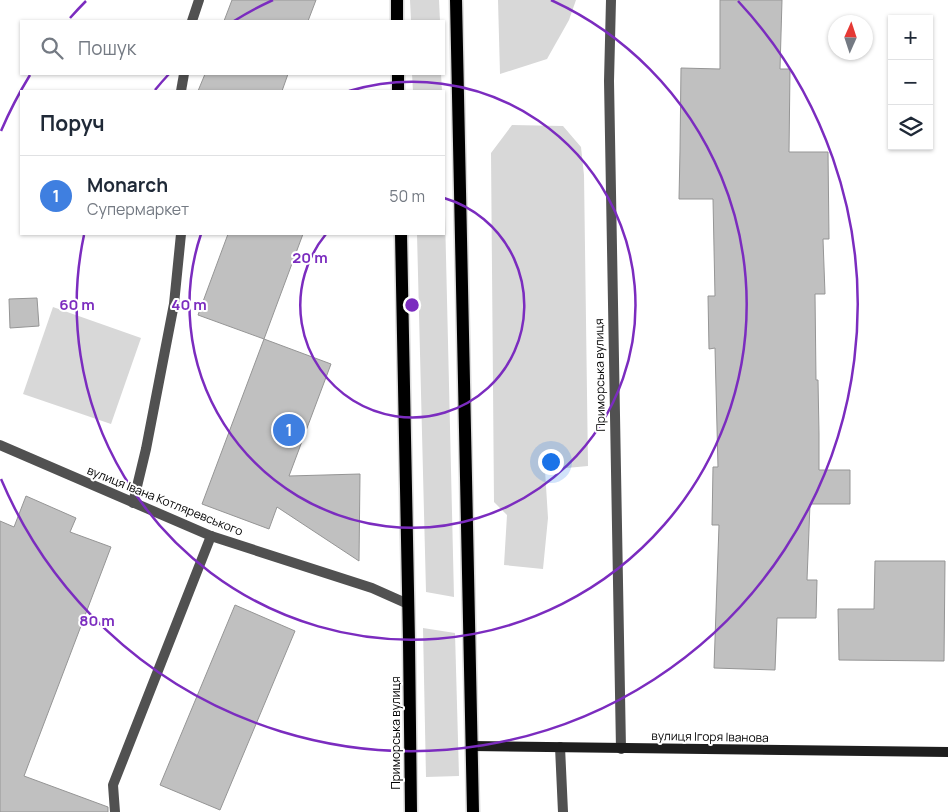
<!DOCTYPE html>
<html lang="uk">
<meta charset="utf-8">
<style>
body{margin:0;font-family:Manrope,sans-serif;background:#f6f6f7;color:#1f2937}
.controls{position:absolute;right:15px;top:15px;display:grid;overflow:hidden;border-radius:0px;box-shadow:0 1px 4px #0004}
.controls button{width:45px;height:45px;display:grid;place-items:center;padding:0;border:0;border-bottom:1px solid #e0e1e3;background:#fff;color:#1f2937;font:25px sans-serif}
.compass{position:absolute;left:828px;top:15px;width:45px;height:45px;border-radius:50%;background:#fff;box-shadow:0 1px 4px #0004;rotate:3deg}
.you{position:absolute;left:550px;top:461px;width:18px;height:18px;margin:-12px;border:4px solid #fff;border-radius:50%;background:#1a73e8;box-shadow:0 0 0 8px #1a73e833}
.badge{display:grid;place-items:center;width:32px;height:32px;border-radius:50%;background:#1a73e8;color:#fff;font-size:16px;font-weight:700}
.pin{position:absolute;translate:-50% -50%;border:2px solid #fff;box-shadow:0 1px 5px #0006}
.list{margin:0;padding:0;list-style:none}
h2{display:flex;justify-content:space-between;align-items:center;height:65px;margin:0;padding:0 20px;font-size:21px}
h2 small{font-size:16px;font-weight:400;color:#747a83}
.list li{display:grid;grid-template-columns:32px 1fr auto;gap:15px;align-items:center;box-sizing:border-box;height:80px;padding:0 20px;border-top:1px solid #e0e1e3}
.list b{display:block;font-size:19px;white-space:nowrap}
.list p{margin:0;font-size:16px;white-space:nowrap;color:#747a83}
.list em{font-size:16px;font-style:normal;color:#747a83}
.icon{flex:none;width:28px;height:28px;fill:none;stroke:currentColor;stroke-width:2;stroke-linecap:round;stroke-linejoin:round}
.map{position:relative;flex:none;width:948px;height:812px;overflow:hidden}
.search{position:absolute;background:#fff;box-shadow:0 1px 4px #0004;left:20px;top:20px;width:425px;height:55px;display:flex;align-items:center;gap:12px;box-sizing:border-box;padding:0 18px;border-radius:0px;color:#747a83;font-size:19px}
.panel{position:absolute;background:#fff;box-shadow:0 1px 4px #0004;left:20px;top:90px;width:425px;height:145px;border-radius:0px}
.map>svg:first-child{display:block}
.green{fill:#d8d8d8}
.building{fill:#c0c0c0;stroke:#959595}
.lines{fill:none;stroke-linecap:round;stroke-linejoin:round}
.primary-casing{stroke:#dbdbdb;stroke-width:15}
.lane{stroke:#515151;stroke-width:10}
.street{stroke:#515151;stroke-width:10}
.secondary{stroke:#1e1e1e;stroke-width:10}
.primary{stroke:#000;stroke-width:12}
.ring{fill:none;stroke:#7b2cbf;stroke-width:2.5}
.labels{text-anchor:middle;stroke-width:4;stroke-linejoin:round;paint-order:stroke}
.street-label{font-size:12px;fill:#000;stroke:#fff}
.centre{fill:#7b2cbf;stroke:#fff;stroke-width:2.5}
.ring-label{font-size:15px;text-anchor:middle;font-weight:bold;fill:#7b2cbf;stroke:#fff;stroke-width:4;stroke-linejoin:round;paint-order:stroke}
</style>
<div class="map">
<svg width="948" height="812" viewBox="0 0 948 812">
<rect width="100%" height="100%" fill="#fff"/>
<g class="green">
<polygon points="410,0 439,0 440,21 411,21"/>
<polygon points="498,0 576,0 569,20 547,59 500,74"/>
<polygon points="412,74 441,74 442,91 413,91"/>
<polygon points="512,125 563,126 581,147 584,175 588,466 545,470 548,518 543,569 504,565 507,515 494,502 491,153"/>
<polygon points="444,172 454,597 426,592 417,234 444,234"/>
<polygon points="53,307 141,338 111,424 23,394"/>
<polygon points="423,628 455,633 459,776 426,777"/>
</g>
<g class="building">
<polygon points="232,0 316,0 308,21 224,21"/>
<polygon points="720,0 782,0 780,69 790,69 789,152 828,152 829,239 823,239 825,294 815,294 816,380 818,380 819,434 819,470 850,470 850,504 810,504 807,580 817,580 816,618 777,618 775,670 714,668 719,525 712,525 713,467 718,467 715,348 709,349 708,296 715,296 713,199 679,199 680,151 681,68 720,69"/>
<polygon points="205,74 288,74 282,91 198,91"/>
<polygon points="228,234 303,234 264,339 198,315"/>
<polygon points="37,298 39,326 10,328 9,299"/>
<polygon points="264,339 331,364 289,476 360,474 359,561 277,507 269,529 202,504"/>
<polygon points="26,496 76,518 70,532 111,547 24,776 108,807 108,812 0,812 0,521 14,527"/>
<polygon points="875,561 945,561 944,661 839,660 838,609 874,609"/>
<polygon points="235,605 295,631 220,810 160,785"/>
</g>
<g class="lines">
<defs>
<g id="primary">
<polyline points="397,0 397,21"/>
<polyline points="456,0 473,812"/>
<polyline points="398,74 398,91"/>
<polyline points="401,234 409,641 411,812"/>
</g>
</defs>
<use href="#primary" class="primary-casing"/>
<g class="lane">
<polyline points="192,21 199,0"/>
<polyline points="181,91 184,74"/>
<polyline points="133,503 146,449 174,304 181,234"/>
<polyline points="560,747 563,812"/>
</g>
<g class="street">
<polyline points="611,0 609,81 621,749"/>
<polyline points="0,445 211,536 372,588 408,604"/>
<polyline points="115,812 113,785 211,536"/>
</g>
<polyline class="secondary" points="472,746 948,752"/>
<use href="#primary" class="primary"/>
</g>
<g class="ring">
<path d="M444 198A112 112 0 1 1 326 234"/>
<path d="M349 91A223 223 0 1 1 201 234"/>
<path d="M155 90A335 335 0 0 1 169 74M234 21A335 335 0 0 1 273 0M551 0A335 335 0 1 1 84 235"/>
<path d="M1 131A446 446 0 0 1 30 75M70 18A446 446 0 0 1 86 1M738 1A446 446 0 1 1 1 479"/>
</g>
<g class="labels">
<g class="street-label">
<text transform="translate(600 375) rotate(-91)" y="4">Приморська вулиця</text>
<text transform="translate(165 501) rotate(22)" y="4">вулиця Івана Котляревського</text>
<text transform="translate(396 733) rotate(-90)" y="4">Приморська вулиця</text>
<text transform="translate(710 737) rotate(1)" y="4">вулиця Ігоря Іванова</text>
</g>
</g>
<circle cx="412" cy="305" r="8" class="centre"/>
<g class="ring-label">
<text x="310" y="263">20 m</text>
<text x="77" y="310">60 m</text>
<text x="189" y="310">40 m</text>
<text x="97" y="626">80 m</text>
</g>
</svg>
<div class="controls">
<button>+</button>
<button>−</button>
<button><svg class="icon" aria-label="layers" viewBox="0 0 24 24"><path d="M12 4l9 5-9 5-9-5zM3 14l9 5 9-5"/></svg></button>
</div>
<svg class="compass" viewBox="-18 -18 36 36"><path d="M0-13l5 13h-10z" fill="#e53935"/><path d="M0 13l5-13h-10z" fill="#747a83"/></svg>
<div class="you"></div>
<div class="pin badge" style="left:289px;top:430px;background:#3f7fe0">1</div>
<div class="search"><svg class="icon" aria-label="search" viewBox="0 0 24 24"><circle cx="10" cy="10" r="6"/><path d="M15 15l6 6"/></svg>Пошук</div>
<section class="panel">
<h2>Поруч<small></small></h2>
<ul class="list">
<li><span class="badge" style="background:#3f7fe0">1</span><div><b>Monarch</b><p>Супермаркет</p></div><em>50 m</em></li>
</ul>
</section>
</div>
